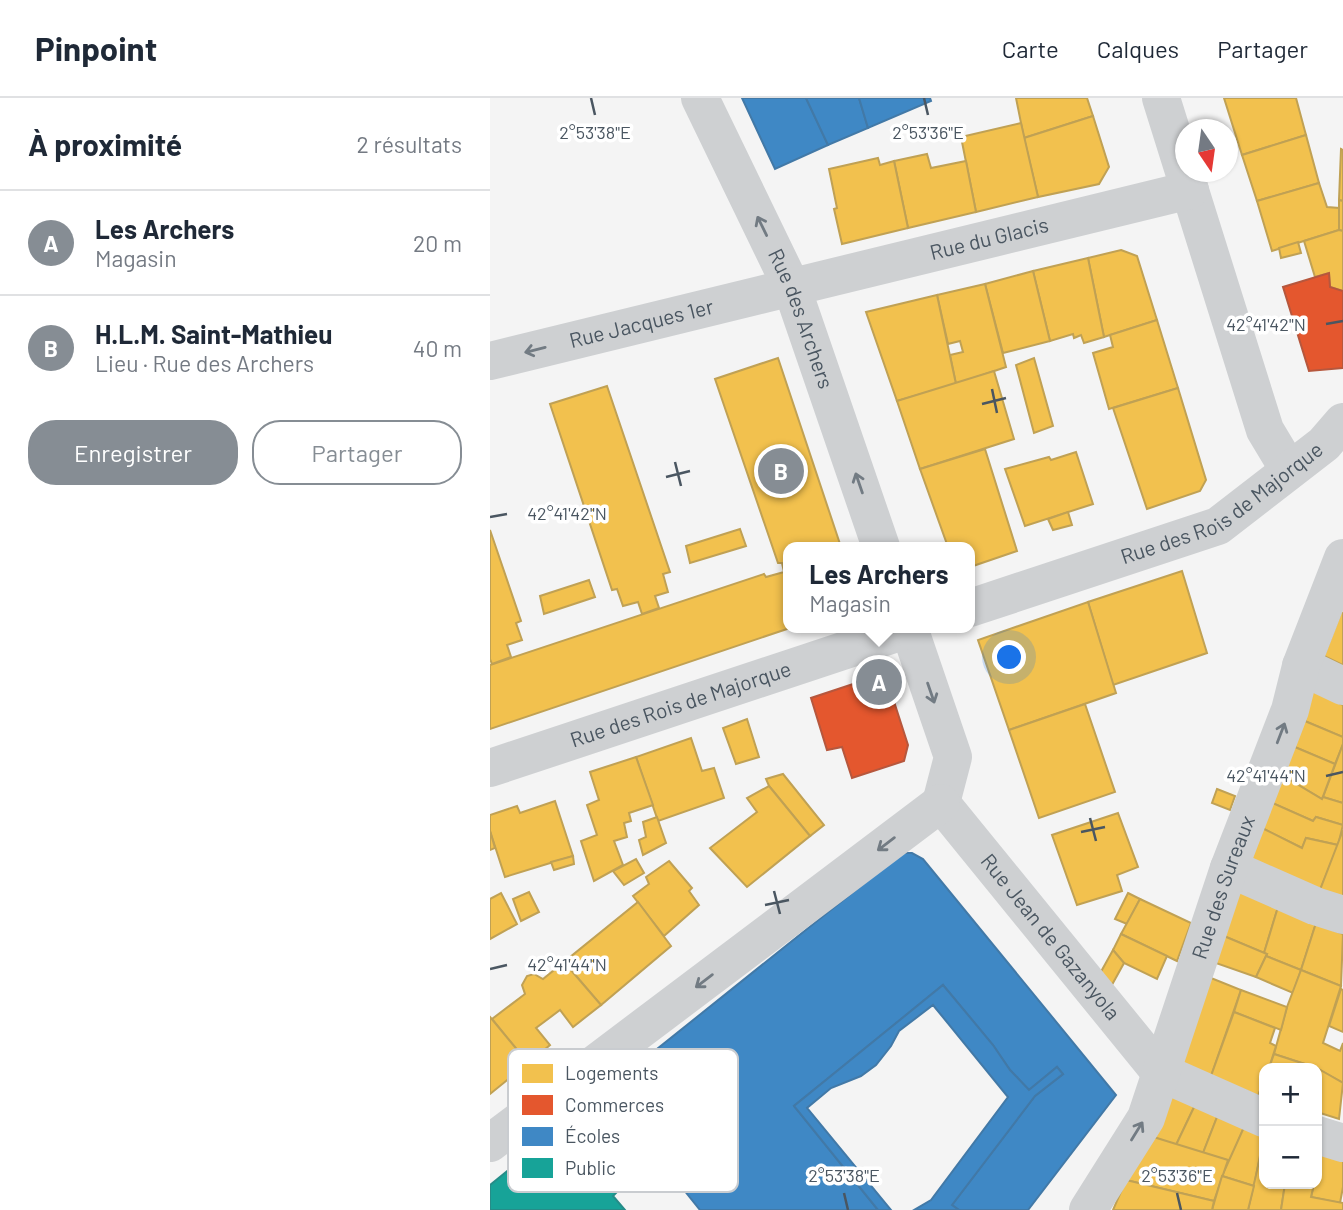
<!DOCTYPE html>
<html lang="fr">
<meta charset="utf-8">
<style>
body{margin:0;font-family:Barlow,sans-serif;background:#f2f2f3;color:#1f2937}
.controls{position:absolute;right:21px;bottom:21px;display:grid;overflow:hidden;border-radius:14px;box-shadow:0 2px 5px #0004}
.controls button{width:63px;height:63px;display:grid;place-items:center;padding:0;border:0;border-bottom:2px solid #e0e1e3;background:#fff;color:#1f2937;font:35px sans-serif}
.compass{position:absolute;left:685px;top:21px;width:63px;height:63px;border-radius:50%;background:#fff;box-shadow:0 2px 5px #0004;rotate:167deg}
.you{position:absolute;left:520px;top:560px;width:24px;height:24px;margin:-18px;border:5px solid #fff;border-radius:50%;background:#1a73e8;box-shadow:0 0 0 10px #1a73e833}
.badge{display:grid;place-items:center;width:46px;height:46px;border-radius:50%;background:#868d94;color:#fff;font-size:23px;font-weight:700}
.pin{position:absolute;translate:-50% -50%;border:4px solid #fff;box-shadow:0 2px 7px #0006}
.popup{position:absolute;left:293px;top:444px;width:192px;height:91px;box-sizing:border-box;display:grid;place-content:center;border-radius:14px;background:#fff;filter:drop-shadow(0 2px 5px #0005);font-size:23px;white-space:nowrap;color:#747a83}
.popup b{font-size:26px;color:#1f2937}
.popup::after{content:'';position:absolute;left:50%;top:100%;margin-left:-14px;border:14px solid transparent;border-top-color:#fff}
.list{margin:0;padding:0;list-style:none}
h2{display:flex;justify-content:space-between;align-items:center;height:91px;margin:0;padding:0 28px;font-size:30px}
h2 small{font-size:23px;font-weight:400;color:#747a83}
.list li{display:grid;grid-template-columns:46px 1fr auto;gap:21px;align-items:center;box-sizing:border-box;height:105px;padding:0 28px;border-top:2px solid #e0e1e3}
.list b{display:block;font-size:26px;white-space:nowrap}
.list p{margin:0;font-size:23px;white-space:nowrap;color:#747a83}
.list em{font-size:23px;font-style:normal;color:#747a83}
.actions{display:flex;gap:14px;padding:21px 28px}
.actions a{flex:1;padding:16px 0;border:2px solid #868d94;border-radius:28px;text-align:center;font-size:24px;color:#868d94}
.actions .main{background:#868d94;color:#fff}
.map{position:relative;flex:none;width:853px;height:1112px;overflow:hidden}
header{display:flex;align-items:center;gap:42px;box-sizing:border-box;height:98px;padding:0 35px;background:#fff;border-bottom:2px solid #e0e1e3}
header strong{font-size:33px}
nav{display:flex;gap:38px;margin-inline-start:auto;font-size:24px}
main{display:flex}
aside{flex:1;background:#fff}
.map>svg:first-child{display:block}
.homes{fill:#f2c14e;stroke:#c0a154;stroke-width:2}
.shops{fill:#e4572e;stroke:#b6573d;stroke-width:2}
.schools{fill:#3f88c5;stroke:#4279a7;stroke-width:2}
.public{fill:#17a398;stroke:#268c88;stroke-width:2}
.lines{fill:none;stroke-linecap:round;stroke-linejoin:round}
.minor{stroke:#ced0d2;stroke-width:38}
.oneway{stroke:#727b83}
.ticks{fill:none;stroke:#4a5661;stroke-width:2.5}
.labels{text-anchor:middle;stroke-width:7;stroke-linejoin:round;paint-order:stroke}
.street-label{font-size:21px;fill:#4a5661;stroke:#fff}
.key{fill:#fff;stroke:#c9ccd0;stroke-width:2}
.key-label{font-size:19px;fill:#4a5661}
.ticks-label{font-size:18px;text-anchor:middle;fill:#4a5661;stroke:#fff;stroke-width:7;stroke-linejoin:round;paint-order:stroke}
</style>
<header>
<strong>Pinpoint</strong>
<nav><a>Carte</a><a>Calques</a><a>Partager</a></nav>
</header>
<main>
<aside>
<h2>À proximité<small>2 résultats</small></h2>
<ul class="list">
<li><span class="badge">A</span><div><b>Les Archers</b><p>Magasin</p></div><em>20 m</em></li>
<li><span class="badge">B</span><div><b>H.L.M. Saint-Mathieu</b><p>Lieu · Rue des Archers</p></div><em>40 m</em></li>
</ul>
<div class="actions"><a class="main">Enregistrer</a><a>Partager</a></div>
</aside>
<div class="map">
<svg width="853" height="1112" viewBox="0 0 853 1112">
<rect width="100%" height="100%" fill="#f4f4f4"/>
<g class="homes">
<polygon points="526,0 597,0 603,18 534,40"/>
<polygon points="734,0 806,0 816,37 752,57"/>
<polygon points="603,18 619,69 609,86 548,99 534,40"/>
<polygon points="531,25 548,99 486,114 471,39"/>
<polygon points="816,37 829,85 767,103 752,57"/>
<polygon points="851,51 853,52 853,103 849,102"/>
<polygon points="437,56 441,70 476,63 486,114 418,130 404,63"/>
<polygon points="388,60 390,67 404,63 418,130 352,146 344,111 347,110 339,71"/>
<polygon points="829,85 837,109 849,110 849,132 782,153 767,103"/>
<polygon points="849,102 853,103 853,133 849,132"/>
<polygon points="849,132 853,133 853,193 840,189 839,175 825,179 814,143"/>
<polygon points="808,144 811,155 791,160 789,150"/>
<polygon points="631,152 647,158 667,222 614,239 598,160"/>
<polygon points="598,160 614,239 594,245 591,237 584,240 583,236 560,243 543,173"/>
<polygon points="543,173 560,243 513,255 495,186"/>
<polygon points="495,186 516,269 466,286 460,257 473,254 470,243 458,246 447,197"/>
<polygon points="447,197 466,286 407,303 376,214"/>
<polygon points="667,222 688,290 619,311 603,255 623,249 620,237"/>
<polygon points="288,260 351,449 298,449 298,530 300,530 0,631 0,567 274,476 276,479 294,474 292,465 288,465 225,281"/>
<polygon points="544,260 563,328 544,335 526,267"/>
<polygon points="504,273 524,341 430,371 407,303"/>
<polygon points="117,288 180,474 173,476 178,494 165,498 169,510 152,516 148,504 133,508 127,491 122,492 60,306"/>
<polygon points="688,290 716,382 710,393 657,411 623,310"/>
<polygon points="495,351 527,453 480,469 480,449 458,449 430,371"/>
<polygon points="586,354 603,406 535,428 515,371 559,359 561,362"/>
<polygon points="578,414 582,427 563,432 558,421"/>
<polygon points="250,431 256,448 200,465 196,448"/>
<polygon points="0,432 31,523 26,525 32,542 17,547 21,559 2,566 0,561"/>
<polygon points="692,473 717,555 623,587 598,504"/>
<polygon points="99,482 105,499 54,516 50,498"/>
<polygon points="598,504 626,595 519,632 488,542"/>
<polygon points="851,514 853,515 853,567 834,558"/>
<polygon points="822,591 853,607 853,639 810,621"/>
<polygon points="595,606 625,694 549,720 519,632"/>
<polygon points="257,621 269,659 246,666 233,630"/>
<polygon points="810,621 853,639 853,646 845,666 800,647"/>
<polygon points="201,640 212,673 224,670 234,700 168,723 146,659"/>
<polygon points="853,646 853,705 833,699"/>
<polygon points="800,647 845,666 832,701 790,676"/>
<polygon points="146,659 163,707 139,715 141,723 134,725 137,739 124,743 133,767 104,783 91,743 107,737 97,707 109,702 100,674"/>
<polygon points="293,676 334,727 320,738 279,688 276,681"/>
<polygon points="790,676 832,701 833,699 853,705 853,727 826,719 823,723 780,704"/>
<polygon points="279,688 320,738 257,789 220,750 267,714 257,700"/>
<polygon points="727,691 745,698 740,712 722,705"/>
<polygon points="65,703 83,758 15,779 0,733 0,717 27,708 30,715"/>
<polygon points="780,704 823,723 826,719 853,727 848,747 816,740 812,750 770,729"/>
<polygon points="628,715 648,769 627,777 632,793 587,807 562,737"/>
<polygon points="167,719 176,745 153,757 149,742 156,739 153,724"/>
<polygon points="770,729 812,750 816,740 848,747 830,792 757,760"/>
<polygon points="853,732 853,801 830,792"/>
<polygon points="0,733 5,750 0,752"/>
<polygon points="83,758 84,766 64,772 61,764"/>
<polygon points="146,761 154,775 134,787 123,773"/>
<polygon points="179,763 202,790 199,793 209,807 174,838 143,798 159,786 156,779"/>
<polygon points="745,791 788,809 774,855 729,836"/>
<polygon points="39,794 49,814 31,823 23,801"/>
<polygon points="11,795 27,826 0,841 0,801"/>
<polygon points="638,795 650,801 637,826 625,821"/>
<polygon points="650,801 701,825 687,863 631,836"/>
<polygon points="148,804 181,848 111,907 74,864"/>
<polygon points="788,809 826,825 811,872 776,858 777,856 774,855"/>
<polygon points="826,825 853,836 851,888 811,872"/>
<polygon points="631,836 677,858 667,881 634,865 623,852"/>
<polygon points="729,836 777,856 766,879 720,863"/>
<polygon points="623,852 634,865 618,894 607,881"/>
<polygon points="776,858 811,872 803,895 766,879"/>
<polygon points="74,864 111,907 83,929 70,912 46,930 60,947 38,965 2,921 35,896 32,887 37,878 44,876 53,881"/>
<polygon points="811,872 851,888 833,945 850,953 853,945 853,985 824,969 784,956 797,909"/>
<polygon points="716,878 751,892 721,978 687,963"/>
<polygon points="851,891 853,892 853,934 839,928"/>
<polygon points="751,892 797,909 791,932 744,914"/>
<polygon points="744,914 785,930 780,945 786,948 779,970 774,970 774,982 768,998 721,978"/>
<polygon points="0,919 38,965 0,996"/>
<polygon points="784,956 824,969 823,970 779,970"/>
<polygon points="827,970 853,985 849,1021 827,1014"/>
<polygon points="774,982 774,1003 767,1001"/>
<polygon points="676,992 706,1005 686,1047 657,1037"/>
<polygon points="706,1005 729,1014 713,1055 686,1047"/>
<polygon points="729,1014 755,1027 740,1063 713,1055"/>
<polygon points="755,1027 774,1037 764,1088 732,1078"/>
<polygon points="657,1037 738,1062 724,1103 636,1082"/>
<polygon points="774,1042 774,1086 795,1086 791,1112 758,1112"/>
<polygon points="830,1054 853,1060 853,1089 850,1105 821,1099 824,1086 827,1086"/>
<polygon points="732,1078 764,1088 758,1112 722,1112"/>
<polygon points="636,1082 724,1103 722,1112 623,1112"/>
<polygon points="795,1086 824,1086 821,1099 853,1105 853,1112 791,1112"/>
</g>
<g class="shops">
<polygon points="839,175 840,189 853,193 853,270 819,273 793,189"/>
<polygon points="384,579 398,585 418,647 414,663 362,680 352,649 337,652 321,600"/>
</g>
<g class="schools">
<polygon points="252,0 316,0 338,47 285,71"/>
<polygon points="316,0 369,0 378,30 338,47"/>
<polygon points="369,0 440,0 441,3 378,30"/>
<polygon points="412,755 422,755 433,761 626,997 538,1112 469,1112 462,1107 545,998 573,976 567,969 539,992 520,972 503,947 453,887 304,1008 388,1112 210,1112 134,1017 137,1015 117,991"/>
<polygon points="453,887 503,947 520,972 539,992 567,969 573,976 545,998 462,1107 469,1112 424,1112 441,1102 518,999 443,907 409,933 401,948 386,967 371,978 341,990 317,1010 401,1112 388,1112 304,1008"/>
<polygon points="117,991 137,1015 124,1026 151,1059 136,1071 89,1015"/>
</g>
<polygon class="public" points="70,1030 97,1066 103,1062 127,1094 123,1098 135,1112 0,1112 0,1087"/>
<g class="lines">
<g class="minor">
<path id="s1" d="M 210,0 L 302,190 L 391,449"/>
<polyline points="671,0 775,332 799,372"/>
<path id="s2" d="M 0,263 L 700,92"/>
<path id="s3" d="M 480,510 L 728,428 L 834,346 L 853,324"/>
<polyline points="419,530 463,659 451,705"/>
<polyline points="811,568 853,588"/>
<path id="s4" d="M 0,670 L 422,530"/>
<path id="s5" d="M 451,705 L 670,974 L 774,1020"/>
<polyline points="739,770 825,808 853,817"/>
<polyline points="827,1037 853,1045"/>
<polyline points="0,1045 451,705"/>
<path id="s6" d="M 598,1112 L 656,1020 L 739,770 L 800,612 L 811,568 L 853,460"/>
</g>
</g>
<defs><path id="oneway-shaft" d="M-6 0H5M1.5-3L5.5 0L1.5 3" fill="none" stroke-width="1.6" stroke-linecap="round" stroke-linejoin="round" transform="scale(1.75)"/></defs>
<g class="oneway">
<use href="#oneway-shaft" transform="translate(272 128) rotate(-116)"/>
<use href="#oneway-shaft" transform="translate(45 252) rotate(166)"/>
<use href="#oneway-shaft" transform="translate(369 385) rotate(-109)"/>
<use href="#oneway-shaft" transform="translate(441 595) rotate(71)"/>
<use href="#oneway-shaft" transform="translate(791 635) rotate(-69)"/>
<use href="#oneway-shaft" transform="translate(396 746) rotate(143)"/>
<use href="#oneway-shaft" transform="translate(214 883) rotate(143)"/>
<use href="#oneway-shaft" transform="translate(647 1033) rotate(-58)"/>
</g>
<path class="ticks" d="M 101,0 L 105,17M 434,0 L 438,17M 836,226 L 853,223M 502,291 L 507,315M 492,306 L 516,300M 185,364 L 191,388M 176,379 L 200,373M 0,419 L 17,416M 836,678 L 853,674M 600,720 L 606,743M 591,734 L 615,729M 284,793 L 290,816M 275,807 L 299,802M 0,871 L 17,867M 354,1095 L 358,1112M 687,1095 L 691,1112"/>
<g class="labels">
<g class="street-label">
<text dy="7" stroke="none"><textPath href="#s2" startOffset="514">Rue du Glacis</textPath></text>
<text dy="7" stroke="none"><textPath href="#s1" startOffset="243">Rue des Archers</textPath></text>
<text dy="7" stroke="none"><textPath href="#s2" startOffset="156">Rue Jacques 1er</textPath></text>
<text dy="7" stroke="none"><textPath href="#s3" startOffset="275">Rue des Rois de Majorque</textPath></text>
<text dy="7" stroke="none"><textPath href="#s4" startOffset="201">Rue des Rois de Majorque</textPath></text>
<text dy="7" stroke="none"><textPath href="#s6" startOffset="352">Rue des Sureaux</textPath></text>
<text dy="7" stroke="none"><textPath href="#s5" startOffset="173">Rue Jean de Gazanyola</textPath></text>
</g>
</g>
<rect x="18" y="951" width="230" height="143" rx="10" class="key"/>
<rect x="32" y="966" width="31" height="19" fill="#f2c14e"/>
<rect x="32" y="997" width="31" height="20" fill="#e4572e"/>
<rect x="32" y="1029" width="31" height="19" fill="#3f88c5"/>
<rect x="32" y="1060" width="31" height="20" fill="#17a398"/>
<g class="key-label">
<text x="75" y="982">Logements</text>
<text x="75" y="1014">Commerces</text>
<text x="75" y="1045">Écoles</text>
<text x="75" y="1077">Public</text>
</g>
<g class="ticks-label">
<text x="105" y="41">2°53'38"E</text>
<text x="438" y="41">2°53'36"E</text>
<text x="776" y="233">42°41'42"N</text>
<text x="77" y="422">42°41'42"N</text>
<text x="776" y="684">42°41'44"N</text>
<text x="77" y="873">42°41'44"N</text>
<text x="354" y="1084">2°53'38"E</text>
<text x="687" y="1084">2°53'36"E</text>
</g>
</svg>
<div class="controls">
<button>+</button>
<button>−</button>
</div>
<svg class="compass" viewBox="-18 -18 36 36"><path d="M0-13l5 13h-10z" fill="#e53935"/><path d="M0 13l5-13h-10z" fill="#747a83"/></svg>
<div class="you"></div>
<div class="pin badge" style="left:389px;top:584px">A</div>
<div class="popup"><b>Les Archers</b>Magasin</div>
<div class="pin badge" style="left:291px;top:373px">B</div>
</div>
</main>
